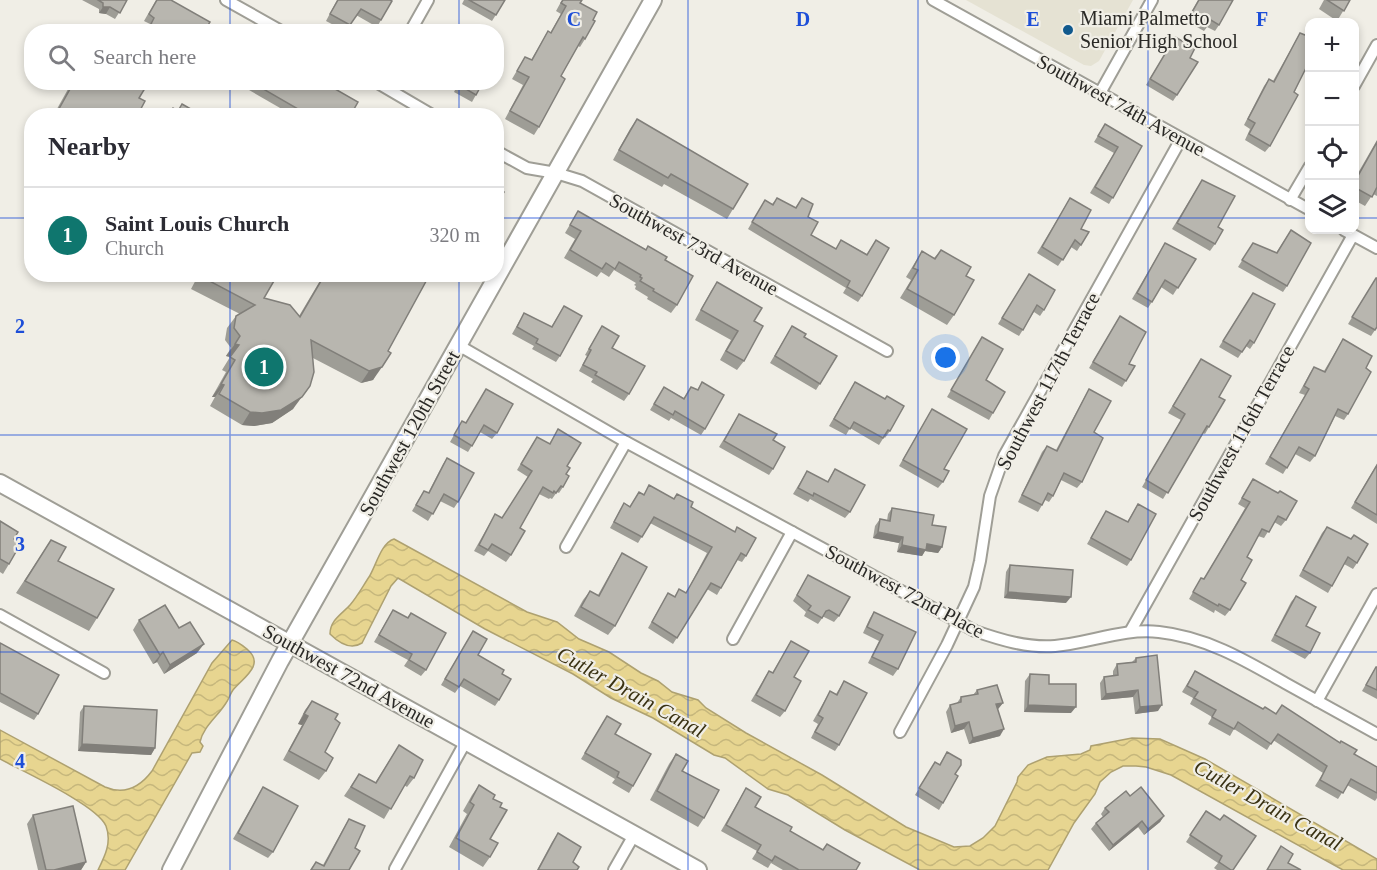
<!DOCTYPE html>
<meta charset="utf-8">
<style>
body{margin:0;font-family:Georgia,serif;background:#f7f7f7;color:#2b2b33}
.controls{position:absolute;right:18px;top:18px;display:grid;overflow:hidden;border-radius:12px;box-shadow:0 3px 9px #0003}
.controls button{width:54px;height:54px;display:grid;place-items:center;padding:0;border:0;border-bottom:2px solid #e1e1e2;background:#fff;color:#2b2b33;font:30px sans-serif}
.you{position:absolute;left:946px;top:358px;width:21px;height:21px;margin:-15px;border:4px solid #fff;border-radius:50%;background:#1a73e8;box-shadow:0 0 0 9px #1a73e833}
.badge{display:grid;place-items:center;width:39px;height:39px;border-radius:50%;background:#0f766e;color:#fff;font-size:20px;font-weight:700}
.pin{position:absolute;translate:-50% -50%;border:3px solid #fff;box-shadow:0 2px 6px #0006}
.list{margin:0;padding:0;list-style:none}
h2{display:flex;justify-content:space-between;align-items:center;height:78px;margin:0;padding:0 24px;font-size:26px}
h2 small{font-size:20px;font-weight:400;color:#7c7c81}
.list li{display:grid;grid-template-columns:39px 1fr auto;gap:18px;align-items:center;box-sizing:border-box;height:96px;padding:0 24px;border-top:2px solid #e1e1e2}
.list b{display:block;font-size:22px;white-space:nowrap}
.list p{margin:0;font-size:20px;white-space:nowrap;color:#7c7c81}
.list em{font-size:20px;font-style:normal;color:#7c7c81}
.icon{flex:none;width:33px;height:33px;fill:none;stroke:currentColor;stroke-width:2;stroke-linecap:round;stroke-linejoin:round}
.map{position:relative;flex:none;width:1377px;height:870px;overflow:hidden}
.search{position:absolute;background:#fff;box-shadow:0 3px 9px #0003;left:24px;top:24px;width:480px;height:66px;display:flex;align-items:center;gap:15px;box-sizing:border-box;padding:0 21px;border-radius:24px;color:#7c7c81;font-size:22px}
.panel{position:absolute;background:#fff;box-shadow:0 3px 9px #0003;left:24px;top:108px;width:480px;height:174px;border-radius:24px}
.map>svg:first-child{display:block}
.built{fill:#e5e2d3}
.water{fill:url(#water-waves);stroke:#aea170;stroke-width:1.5}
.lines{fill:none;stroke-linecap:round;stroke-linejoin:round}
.street-casing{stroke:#9f9e96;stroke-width:14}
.secondary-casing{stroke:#9f9e96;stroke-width:20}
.street{stroke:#fff;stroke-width:10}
.secondary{stroke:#fff;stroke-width:16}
.wall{fill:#9e9d96}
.shaded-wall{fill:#817f7a}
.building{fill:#b8b6af;stroke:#817f7a;stroke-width:1.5}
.grid{fill:none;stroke:#1d4ed8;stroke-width:1.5;stroke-opacity:0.55}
.poi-dot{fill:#10598d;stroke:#f0eee6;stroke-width:2}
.labels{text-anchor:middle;stroke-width:4.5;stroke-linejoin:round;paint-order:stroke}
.poi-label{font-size:20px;fill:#2a2926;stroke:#f0eee6;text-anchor:start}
.street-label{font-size:20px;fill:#2a2926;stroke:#f0eee6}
.water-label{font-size:21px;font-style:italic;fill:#3a3213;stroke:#f0eee6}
.grid-label{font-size:20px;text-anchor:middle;font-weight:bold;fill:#1d4ed8;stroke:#f0eee6;stroke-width:4.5;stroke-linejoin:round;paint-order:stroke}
</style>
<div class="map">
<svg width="1377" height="870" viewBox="0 0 1377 870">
<defs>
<pattern id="water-waves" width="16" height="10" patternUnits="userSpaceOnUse" patternTransform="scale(1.5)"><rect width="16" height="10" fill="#e7d590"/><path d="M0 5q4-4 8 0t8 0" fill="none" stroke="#c6b77c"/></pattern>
</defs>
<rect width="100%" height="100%" fill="#f0eee6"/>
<polygon class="built" points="966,0 1133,0 1099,61 1091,66 1084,65"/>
<g class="water">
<path d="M 394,539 L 527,612 L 557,622 L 579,639 L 609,652 L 641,673 L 658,681 L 672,692 L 698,700 L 706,708 L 746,733 L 822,775 L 906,827 L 954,847 L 970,846 L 983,838 L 995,826 L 1017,782 L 1018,777 L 1028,765 L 1047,757 L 1081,754 L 1090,750 L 1091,746 L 1132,738 L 1160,739 L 1205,759 L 1377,859 L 1377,870 L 1343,870 L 1171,775 L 1146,767 L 1136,766 L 1123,766 L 1111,772 L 1100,782 L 1095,794 L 1074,823 L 1048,870 L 920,870 L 845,830 L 788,795 L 768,789 L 725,758 L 714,755 L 653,718 L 611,698 L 573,674 L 485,629 L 398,578 L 391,586 L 362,643 C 351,650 339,643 330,634 C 330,620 342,614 350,605 C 357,597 363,586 369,577 C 376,566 381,543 394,539 Z"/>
<path d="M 232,640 C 239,642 243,646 248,650 C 265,665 243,678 233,690 C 230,694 229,699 226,703 C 218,716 203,727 200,742 L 203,746 L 200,752 L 192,753 L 125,870 L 98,870 C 105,856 112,842 106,826 C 97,805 22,771 0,759 L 0,730 L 105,787 C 124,795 140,787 152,771 L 212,663 Z"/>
</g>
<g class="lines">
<defs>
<g id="street">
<polyline points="226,0 283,32"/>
<polyline points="933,0 1310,210"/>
<polyline points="410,32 428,0"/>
<polyline points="376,82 434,116"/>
<polyline points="1354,86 1377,45"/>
<polyline points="1100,93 1152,0"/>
<polyline points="496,151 527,168 556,173 582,181 887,351"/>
<polyline points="1290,200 1310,166"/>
<polyline points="1344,230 1377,248"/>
<path d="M 458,345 L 626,442 L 975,631 C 1001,640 1027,648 1055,646 C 1090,643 1123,628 1159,632 C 1206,637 1245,660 1285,683 C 1316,700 1346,717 1377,734"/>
<polyline points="566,547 626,442"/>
<polyline points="0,615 104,673"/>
<polyline points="1130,632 1353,235"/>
<polyline points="733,639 792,532"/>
<polyline points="1317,701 1377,594"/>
<polyline points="900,732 947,645 974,587 980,561 990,496 1004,456 1181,139"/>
<polyline points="395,869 466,741"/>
<polyline points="614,870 634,835"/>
</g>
<g id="secondary">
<polyline points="0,483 698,870"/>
<polyline points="171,870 280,661 653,0"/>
</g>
</defs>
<use href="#street" class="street-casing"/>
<use href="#secondary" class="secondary-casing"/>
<use href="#street" class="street"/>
<use href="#secondary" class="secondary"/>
</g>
<g class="wall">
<polygon points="82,0 127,0 115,19 106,14 99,13 99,9"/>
<polygon points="156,0 171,0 204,32 149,32 146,30 150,24 144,21"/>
<polygon points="337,0 390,0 381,20 377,27 356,15 345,31 326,21"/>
<polygon points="464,0 505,0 492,21 462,4"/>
<polygon points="562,0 582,0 580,3 593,20 585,39 580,47 578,46 561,76 539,127 534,135 505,119 523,85 512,79 525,57 531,60 548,31 550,33 561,14 556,11"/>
<polygon points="1198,0 1233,0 1219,25 1215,31 1207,27 1204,31 1186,21"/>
<polygon points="1324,0 1350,0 1337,21 1319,9"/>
<polygon points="1310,27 1310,68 1306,67 1270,146 1265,152 1245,140 1250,129 1244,125 1264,86 1269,79 1273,81 1296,40 1300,33 1305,35"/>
<polygon points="1175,37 1190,58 1177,95 1173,101 1146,85"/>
<polygon points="72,82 143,82 139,98 137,116 53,116"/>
<polygon points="235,82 323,82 350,116 294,116"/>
<polygon points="459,82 483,82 472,102 454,92"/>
<polygon points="637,119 733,209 727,219 664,184 662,187 613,160 630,129"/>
<polygon points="1105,124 1142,146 1109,204 1090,193 1114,153 1094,142"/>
<polygon points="1377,140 1377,196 1373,194 1365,206 1354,200 1354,180"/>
<polygon points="1202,180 1218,227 1215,244 1210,251 1172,229"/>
<polygon points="777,198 795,208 802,198 808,217 811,235 836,249 841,240 867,254 876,240 862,296 858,302 843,293 846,288 748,229 765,200 772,204"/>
<polygon points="1070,198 1081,229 1089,232 1077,251 1071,247 1058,266 1037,253"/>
<polygon points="578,211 665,260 677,305 671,313 647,299 648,297 635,289 636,286 634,285 636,283 614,270 609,277 601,272 597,277 564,258 575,239 565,233"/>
<polygon points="1291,230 1287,286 1283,292 1238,267 1253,243 1276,253"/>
<polygon points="1165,243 1196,259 1173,295 1161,287 1148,308 1132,299"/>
<polygon points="941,250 966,276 954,315 947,325 900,298 911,280 906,277 922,251 934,258"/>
<polygon points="199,274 278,274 264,298 299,316 324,274 342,278 344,274 430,274 388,351 373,380 361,383 313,358 293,409 272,423 254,426 242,425 210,406 215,397 212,397 226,372 222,370 230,357 226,356 231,348 225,340 227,328 236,316 240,314 191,289"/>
<polygon points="1029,274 1044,310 1040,316 1034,312 1019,336 998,324"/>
<polygon points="1376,278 1377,327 1371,336 1348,324"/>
<polygon points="717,282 754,321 744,361 737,370 720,360 731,340 695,320 711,291"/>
<polygon points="1249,299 1254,343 1250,349 1246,346 1238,358 1219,347"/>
<polygon points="564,306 560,356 556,362 532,349 534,346 512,334 524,313 551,327"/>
<polygon points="1120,316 1129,364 1135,366 1122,387 1089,368"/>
<polygon points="602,326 612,348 629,394 624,401 591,382 593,379 579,371 587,356 585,355"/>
<polygon points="792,326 804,337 837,356 816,390 770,363"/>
<polygon points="982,337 986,380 993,413 989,420 947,397"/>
<polygon points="1343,339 1366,368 1348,414 1344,420 1335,416 1315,456 1310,462 1295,454 1283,474 1265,464 1305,395 1299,393 1310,373 1314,367 1324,371"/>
<polygon points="1201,359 1219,397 1209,427 1205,434 1203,433 1163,499 1142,487 1181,420 1168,413"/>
<polygon points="702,382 705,429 701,435 671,418 669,421 650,410 664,387 684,398 691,387 697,390"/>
<polygon points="855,382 890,431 885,438 884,437 879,445 850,428 846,435 829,426"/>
<polygon points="486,389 497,433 492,439 480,432 468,452 450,442 462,421 466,423"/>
<polygon points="1089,389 1094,432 1082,482 1077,488 1061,480 1053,496 1049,502 1045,500 1038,512 1018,502 1042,452 1047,446 1056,450 1085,396"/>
<polygon points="932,409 944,469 943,482 938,488 899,466"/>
<polygon points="739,414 773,440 773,469 769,475 719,447"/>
<polygon points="558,429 567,466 566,474 563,487 559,493 557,492 552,499 550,498 549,499 539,494 520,528 511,555 506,562 488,551 484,556 474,551 495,514 502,518 528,477 517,470 533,443 537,437 549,444"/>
<polygon points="447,458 458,502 454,508 440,501 428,521 412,511 424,491 428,493 443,464"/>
<polygon points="1377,464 1377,524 1351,508"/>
<polygon points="835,469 850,512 845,518 810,499 808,502 793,494 807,471 827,482"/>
<polygon points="1253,479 1286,520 1281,526 1274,522 1264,538 1258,536 1247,557 1241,580 1230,610 1225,616 1215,610 1214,613 1189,599 1201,578 1204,579 1245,508 1238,504"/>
<polygon points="649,485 674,499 677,494 691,507 746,556 742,562 737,560 717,595 707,589 673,644 648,628 668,593 674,597 679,589 686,593 707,553 650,523 638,543 610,528 624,503 630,506 639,492 644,494"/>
<polygon points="1138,504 1131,560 1127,566 1087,544 1106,511 1127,522"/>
<polygon points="892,508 932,525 942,547 938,553 925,551 922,556 897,552 899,543 873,538 875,526 880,519 887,521 888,514"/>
<polygon points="0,521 14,539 9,564 3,574 0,572"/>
<polygon points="1327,527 1351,539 1354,535 1357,563 1353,569 1344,564 1328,593 1299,576 1322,533"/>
<polygon points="51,540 58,561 97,618 89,631 16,593"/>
<polygon points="622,553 615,626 608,635 574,616 583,600 590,591 598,595 616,563"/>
<polygon points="1010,565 1066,603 1004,598 1006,572"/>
<polygon points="808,575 839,616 834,622 824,617 823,617 818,624 804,616 806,612 793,601"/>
<polygon points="1296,596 1306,626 1310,653 1305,659 1271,641 1291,602"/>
<polygon points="393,610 407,618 411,613 426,670 421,676 404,666 408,660 374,642"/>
<polygon points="874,612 898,669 893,676 868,663 879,641 863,633 870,618"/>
<polygon points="139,620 179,628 197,653 164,674 157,662 153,664 133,630"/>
<polygon points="473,631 478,655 502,674 499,700 495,706 460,686 455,693 441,685"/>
<polygon points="791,641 794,677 785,711 780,717 751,701 765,677 769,671 772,673"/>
<polygon points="0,643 38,714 34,720 0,702"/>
<polygon points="1136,658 1158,711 1135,714 1133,697 1101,700 1100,683 1104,677 1113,676 1113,671 1117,664 1132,662"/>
<polygon points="1376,667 1377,667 1377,699 1362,691"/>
<polygon points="1195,671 1263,709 1276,714 1377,767 1377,798 1375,801 1347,785 1338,799 1315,786 1323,773 1273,740 1267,750 1234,729 1230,736 1208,724 1212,717 1190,704 1193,698 1182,692"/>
<polygon points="1030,674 1049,684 1071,713 1024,712 1025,681"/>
<polygon points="844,681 839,745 835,751 811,738 818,724 813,721 826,698 830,691 836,694"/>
<polygon points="977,690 1003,703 998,709 1000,736 969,744 964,729 951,733 946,712 950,705 957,703 961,697 973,695"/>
<polygon points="312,701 335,719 325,752 326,771 319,780 283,760 302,725 298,724 305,710"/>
<polygon points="84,706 155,748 151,755 78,751 80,712"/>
<polygon points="607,716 615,734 633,786 629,793 612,783 615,779 581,759"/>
<polygon points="399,745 414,778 407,787 404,785 384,819 344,796 359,774 375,783"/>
<polygon points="947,752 955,774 943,803 939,810 915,795 935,762 939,765"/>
<polygon points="676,754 704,818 698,827 650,800 669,764"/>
<polygon points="479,785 500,807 490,839 490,857 483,867 449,847 467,814 463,811 472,795"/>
<polygon points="263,787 273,852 268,858 233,839"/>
<polygon points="746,788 755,807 790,831 822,850 827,844 856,870 783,870 771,863 768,868 752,859 757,851 721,831"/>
<polygon points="1130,796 1164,816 1160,822 1144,835 1138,827 1109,851 1091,829 1096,823 1103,817 1101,814 1105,808"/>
<polygon points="1206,811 1233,870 1217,870 1214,868 1218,863 1186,842"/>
<polygon points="33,815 86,862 81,870 38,870 27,824"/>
<polygon points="349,819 355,848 349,870 310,870 316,862 323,865 343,829"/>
<polygon points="558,833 573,862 577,870 537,870 552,842"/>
</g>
<g class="shaded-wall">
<polygon points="103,7 110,7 106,14 99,13"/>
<polygon points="235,344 239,345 230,357 226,356"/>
<polygon points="382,367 373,380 361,383 369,371"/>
<polygon points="221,384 224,385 215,397 212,397"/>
<polygon points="310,386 293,409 272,423 254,426 242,425 250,412"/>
<polygon points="878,532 903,537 899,543 873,538"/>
<polygon points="927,544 942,547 938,553 925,551 922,556 897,552 902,545"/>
<polygon points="1008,592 1071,597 1066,603 1004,598"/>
<polygon points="204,644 197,653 164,674 170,665"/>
<polygon points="163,652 157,662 153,664 160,655"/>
<polygon points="1138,690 1133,697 1101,700 1106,694"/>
<polygon points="1003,703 998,709 991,711 996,704"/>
<polygon points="1028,705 1076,707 1071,713 1024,712"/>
<polygon points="1162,705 1158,711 1135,714 1140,707"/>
<polygon points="304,714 308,716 302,725 298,724"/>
<polygon points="969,722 964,729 951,733 955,726"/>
<polygon points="1004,729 1000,736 969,744 973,738"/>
<polygon points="82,744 155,748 151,755 78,751"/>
<polygon points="1164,816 1160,822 1144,835 1148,829"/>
<polygon points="1142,821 1138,827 1109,851 1113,845"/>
<polygon points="86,862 81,870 54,870"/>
</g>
<g class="building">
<polygon points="98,0 127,0 120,13 110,7 103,7 103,3"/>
<polygon points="157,0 171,0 210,22 204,32 164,32 151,24 154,18 149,14"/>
<polygon points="338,0 390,0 392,1 381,20 361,9 350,25 330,14"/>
<polygon points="469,0 505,0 496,15"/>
<polygon points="563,0 582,0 580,3 597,12 593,20 595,21 585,39 583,37 561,76 565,79 539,127 510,111 529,77 517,71 525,57 532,60 548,31 551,33 566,6 561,3"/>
<polygon points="1199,0 1233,0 1219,25 1211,20 1209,25 1191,14"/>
<polygon points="1327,0 1350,0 1344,11"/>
<polygon points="1310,28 1310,60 1294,92 1298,95 1270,146 1249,134 1255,123 1248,119 1269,79 1274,82 1300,33 1305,35"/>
<polygon points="1175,37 1195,48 1190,58 1198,62 1177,95 1150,79"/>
<polygon points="74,82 143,82 147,85 139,98 145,101 137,116 55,116"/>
<polygon points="251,82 323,82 358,102 350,116 310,116"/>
<polygon points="460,82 483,82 476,95 459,85"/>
<polygon points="182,104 203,116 169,116 173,108 178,111"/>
<polygon points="637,119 748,184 733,209 671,174 668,178 619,150"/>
<polygon points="1105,124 1142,146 1113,198 1095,187 1118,147 1098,136"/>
<polygon points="1377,142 1377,187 1372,197 1354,187 1354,183"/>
<polygon points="1202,180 1235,196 1218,227 1223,230 1215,244 1177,223"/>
<polygon points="496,188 504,192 496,205"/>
<polygon points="777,198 796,208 802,198 813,204 808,217 818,222 811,235 836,249 841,240 867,255 876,240 889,248 862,296 847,287 850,281 752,222 765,200 773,205"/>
<polygon points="1070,198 1091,210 1081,229 1089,232 1081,245 1075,240 1063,260 1042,247"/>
<polygon points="578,211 646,250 648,246 667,257 665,260 693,276 677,305 653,291 654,289 640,281 642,278 640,277 641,275 619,262 615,269 606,263 602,269 570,250 581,231 570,225"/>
<polygon points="1291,230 1311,243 1287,286 1242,260 1253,243 1277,253"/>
<polygon points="1165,243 1196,259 1178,288 1165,280 1152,302 1137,293"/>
<polygon points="941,250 971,267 966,276 974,280 954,315 907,289 918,270 913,268 922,251 935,259"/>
<polygon points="201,274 278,274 264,298 290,305 300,317 325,274 335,274 343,279 346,274 430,274 388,351 391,353 382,367 369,371 311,340 314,372 310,386 302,397 281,410 262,413 250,412 219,394 224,385 221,384 235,360 230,357 239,345 235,344 240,336 234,328 236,316 255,305 200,276"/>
<polygon points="1029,274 1055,290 1044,310 1037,305 1023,330 1002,318"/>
<polygon points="1376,278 1377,278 1377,327 1375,330 1352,317"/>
<polygon points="717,282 762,308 754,321 763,326 744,361 726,351 738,331 701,310"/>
<polygon points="1253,293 1275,304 1254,343 1250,340 1242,352 1223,341"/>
<polygon points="564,306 582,316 560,356 536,343 538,339 517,327 524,313 552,327"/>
<polygon points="1120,316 1146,332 1129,364 1135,366 1126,381 1093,362"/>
<polygon points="602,326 619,336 612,348 645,366 629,394 595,375 597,372 583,365 591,350 589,349"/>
<polygon points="792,326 806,334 804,337 837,356 820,384 775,356"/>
<polygon points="982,337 1003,349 986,380 1005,392 993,413 951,390"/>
<polygon points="1343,339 1372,356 1366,368 1371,372 1348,414 1338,409 1315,456 1299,447 1287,468 1270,457 1309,389 1304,386 1314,367 1325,372"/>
<polygon points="1201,359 1231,376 1219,397 1225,400 1209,427 1207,426 1168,493 1146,480 1185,414 1173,406"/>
<polygon points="702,382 724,395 705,429 675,411 673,415 654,404 664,387 684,399 691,387 698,390"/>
<polygon points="855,382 885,399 887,396 904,406 890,431 888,430 883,438 854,422 850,429 834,419"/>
<polygon points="486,389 513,404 497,433 484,425 472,446 454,435 462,421 466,423"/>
<polygon points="1089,389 1111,401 1094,432 1103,438 1082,482 1064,473 1053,496 1048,493 1042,505 1022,495 1047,446 1057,451"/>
<polygon points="932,409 967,429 944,469 949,471 943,482 903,460"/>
<polygon points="739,414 777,434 773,440 785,447 773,469 724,441"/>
<polygon points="558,429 581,443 567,466 570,468 566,474 569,476 563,487 561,486 556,493 554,491 553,493 543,487 520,528 525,531 511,555 492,544 488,550 479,545 495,514 502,518 532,471 521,464 537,437 550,444"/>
<polygon points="447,458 474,473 458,502 444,494 433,514 416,505 424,491 429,493"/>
<polygon points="1377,465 1377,515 1355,502"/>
<polygon points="835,469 865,485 850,512 814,493 813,496 798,488 807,471 828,482"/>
<polygon points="1253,479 1278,493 1280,491 1297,501 1286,520 1278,516 1269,532 1262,529 1247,557 1252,560 1241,580 1246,583 1230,610 1219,604 1218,606 1193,592 1201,578 1204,579 1250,502 1242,498"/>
<polygon points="649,485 674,499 677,494 693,502 691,507 735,532 737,527 756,538 746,556 741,553 721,588 711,583 677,638 652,622 668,593 675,597 679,589 686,593 712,547 654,517 642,537 614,522 624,503 630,507 639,492 644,495"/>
<polygon points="1138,504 1156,514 1131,560 1091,538 1106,511 1128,522"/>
<polygon points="892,508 934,515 932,525 946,527 942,547 927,544 926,550 902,545 903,537 878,532 880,519 890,521"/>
<polygon points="0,521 18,532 14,539 21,543 9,564 0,559"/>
<polygon points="1327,527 1351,539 1354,535 1368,544 1357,563 1348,557 1332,586 1303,570"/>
<polygon points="51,540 66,547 58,561 114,589 97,618 25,581"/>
<polygon points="622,553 647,567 615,626 581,607 590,591 599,596"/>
<polygon points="1010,565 1073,570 1071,597 1008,592"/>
<polygon points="808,575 850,597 839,616 829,610 826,611 822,618 808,610 811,606 797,595"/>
<polygon points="1296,596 1316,607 1306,626 1320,633 1310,653 1275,635"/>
<polygon points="165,605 179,628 190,622 204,644 170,665 163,652 160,655 139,620"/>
<polygon points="393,610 408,618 411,613 446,633 426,670 409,660 412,654 379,635"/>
<polygon points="874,612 916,632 898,669 872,657 883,635 867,627"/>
<polygon points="473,631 487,639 478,655 504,670 502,674 511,679 499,700 464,679 459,687 445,679"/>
<polygon points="791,641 809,651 794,677 801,681 785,711 756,695 769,671 773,673"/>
<polygon points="0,643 59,675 38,714 0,693"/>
<polygon points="1157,655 1162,705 1140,707 1138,690 1106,694 1104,677 1118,675 1117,664 1136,662 1136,658"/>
<polygon points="1376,667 1377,667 1377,690 1366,685"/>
<polygon points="1195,671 1263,709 1265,707 1276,714 1282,705 1340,743 1341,741 1357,750 1354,754 1377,767 1377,793 1351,779 1343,793 1320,780 1327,766 1278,734 1271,744 1238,722 1234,729 1212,717 1216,710 1194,698 1198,692 1187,686"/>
<polygon points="1030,674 1049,675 1049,684 1076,684 1076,707 1028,705"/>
<polygon points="844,681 867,693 839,745 815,732 823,718 818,715 830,691 837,695"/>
<polygon points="997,685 1003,703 996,704 1004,729 973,738 969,722 955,726 950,705 961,702 961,697 978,694 977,690"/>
<polygon points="312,701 338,714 335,719 340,723 325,752 333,758 326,771 289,751 308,716 304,714"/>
<polygon points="84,706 157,710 155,748 82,744"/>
<polygon points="607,716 621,724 615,734 651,754 633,786 617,777 619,772 585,753"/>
<polygon points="399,745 423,760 414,778 410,776 391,809 351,787 359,774 376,783"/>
<polygon points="947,752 961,760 961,765 955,774 958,776 943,803 919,788 935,762 940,765"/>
<polygon points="676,754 688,761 682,771 719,790 704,818 657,791"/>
<polygon points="479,785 495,795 493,799 502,803 500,807 507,810 490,839 498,843 490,857 456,838 474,805 470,802"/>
<polygon points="263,787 298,806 273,852 238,833"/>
<polygon points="1141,787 1164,816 1148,829 1142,821 1113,845 1096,823 1109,812 1105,808 1126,791 1130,796"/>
<polygon points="746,788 761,797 755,807 792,827 790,831 823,850 827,844 860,863 856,870 799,870 775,856 772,861 757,852 761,845 726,825"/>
<polygon points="73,806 86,862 54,870 46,870 33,815"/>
<polygon points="1206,811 1220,820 1224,815 1256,836 1233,870 1231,870 1219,862 1222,856 1190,835"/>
<polygon points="349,819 365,826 355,848 360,851 349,870 311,870 316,862 324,866"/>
<polygon points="558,833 581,847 573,862 579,867 577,870 538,870"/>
<polygon points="1281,846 1293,854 1288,863 1301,870 1267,870"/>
</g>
<path class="grid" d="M 230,0 L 230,32M 459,0 L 459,32M 688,0 L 688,870M 918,0 L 918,870M 1148,0 L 1148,870M 230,82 L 230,116M 459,82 L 459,116M 0,218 L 32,218M 496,218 L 1310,218M 1354,218 L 1377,218M 230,274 L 230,870M 459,274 L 459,870M 0,435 L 1377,435M 0,652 L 1377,652"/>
<circle class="poi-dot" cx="1068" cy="30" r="6"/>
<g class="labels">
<g class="poi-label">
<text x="1080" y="25">Miami Palmetto<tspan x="1080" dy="23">Senior High School</tspan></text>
</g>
<g class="street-label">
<text transform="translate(1121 105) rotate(29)" y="7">Southwest 74th Avenue</text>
<text transform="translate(694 244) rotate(29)" y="7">Southwest 73rd Avenue</text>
<text transform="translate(1048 381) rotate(-62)" y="7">Southwest 117th Terrace</text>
<text transform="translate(409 433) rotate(-61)" y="7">Southwest 120th Street</text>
<text transform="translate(1241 433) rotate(-61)" y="7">Southwest 116th Terrace</text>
<text transform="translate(905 591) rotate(28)" y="7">Southwest 72nd Place</text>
<text transform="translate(349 676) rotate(29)" y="7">Southwest 72nd Avenue</text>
</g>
<g class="water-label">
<text transform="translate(631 692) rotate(29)" y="7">Cutler Drain Canal</text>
<text transform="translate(1268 805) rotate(29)" y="7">Cutler Drain Canal</text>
</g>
</g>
<g class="grid-label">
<text x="574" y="26">C</text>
<text x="803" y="26">D</text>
<text x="1033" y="26">E</text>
<text x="1262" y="26">F</text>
<text x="20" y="333">2</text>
<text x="20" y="551">3</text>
<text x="20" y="768">4</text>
</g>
</svg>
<div class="controls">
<button>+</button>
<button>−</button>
<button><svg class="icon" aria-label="locate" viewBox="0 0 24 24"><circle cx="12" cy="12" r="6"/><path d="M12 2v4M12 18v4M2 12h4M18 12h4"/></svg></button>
<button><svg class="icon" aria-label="layers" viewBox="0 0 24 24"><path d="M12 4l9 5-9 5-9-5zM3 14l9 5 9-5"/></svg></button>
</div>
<div class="you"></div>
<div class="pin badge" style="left:264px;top:367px">1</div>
<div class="search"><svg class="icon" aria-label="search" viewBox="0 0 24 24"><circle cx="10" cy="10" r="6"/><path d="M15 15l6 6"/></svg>Search here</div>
<section class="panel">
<h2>Nearby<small></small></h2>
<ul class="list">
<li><span class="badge">1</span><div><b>Saint Louis Church</b><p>Church</p></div><em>320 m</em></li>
</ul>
</section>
</div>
